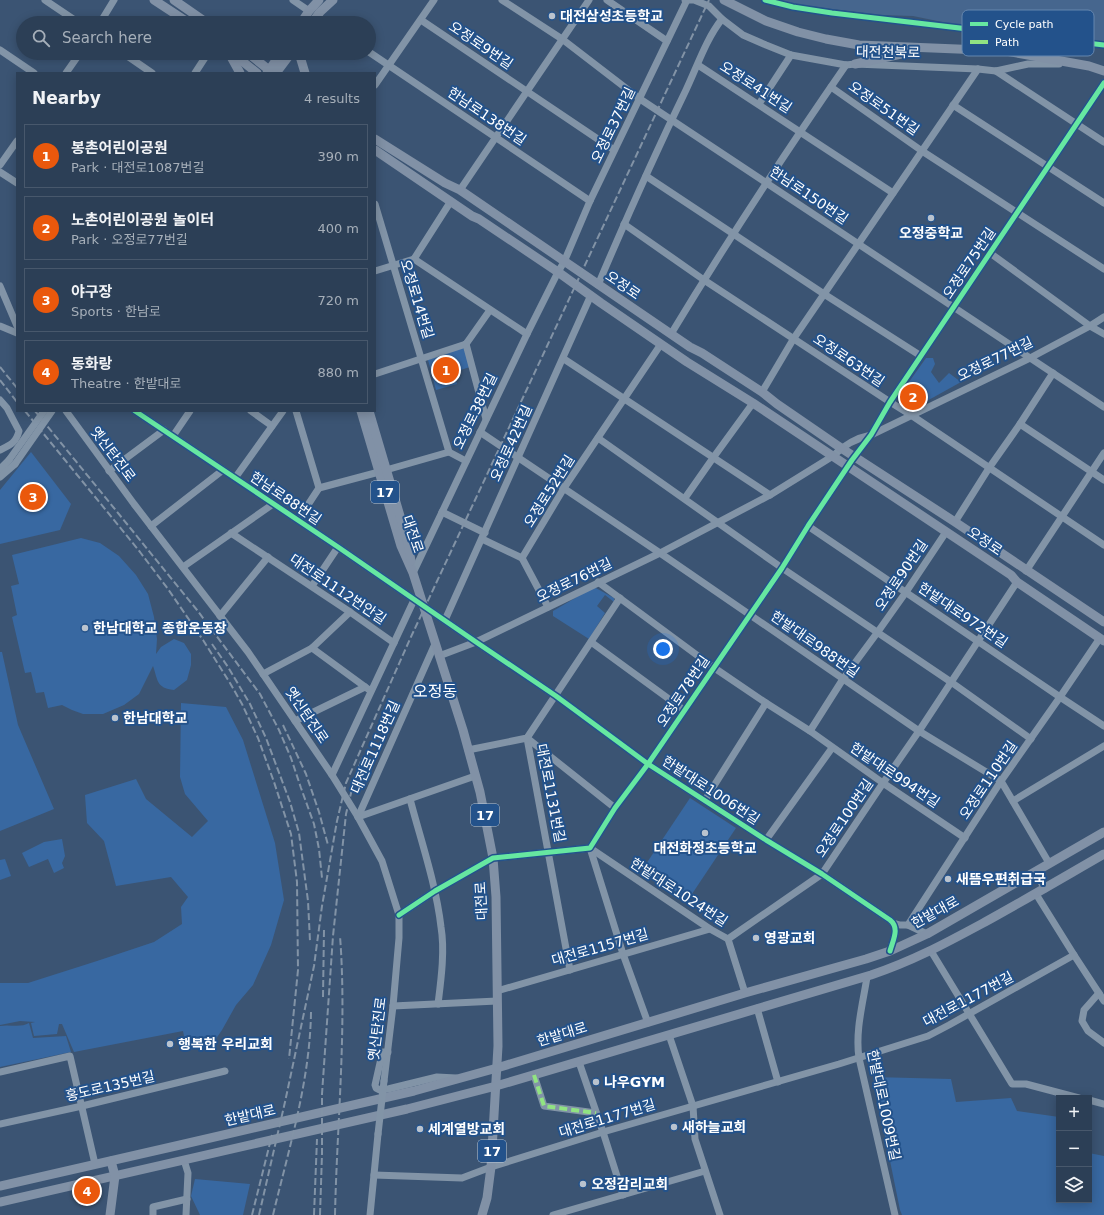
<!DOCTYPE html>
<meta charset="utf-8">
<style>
body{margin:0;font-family:"DejaVu Sans","Noto Sans KR",sans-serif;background:#384a60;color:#f1f3f6}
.controls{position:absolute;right:12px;bottom:12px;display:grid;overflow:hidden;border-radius:0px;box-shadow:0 2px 10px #0003}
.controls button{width:36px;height:36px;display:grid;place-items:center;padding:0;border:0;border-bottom:1px solid #48586c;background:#2c3f56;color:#f1f3f6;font:20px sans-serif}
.you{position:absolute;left:663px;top:649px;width:14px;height:14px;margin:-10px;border:3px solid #fff;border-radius:50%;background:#1a73e8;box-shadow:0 0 0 6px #1a73e833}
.badge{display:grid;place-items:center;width:26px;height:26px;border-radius:50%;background:#ea580c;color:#fff;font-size:13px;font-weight:700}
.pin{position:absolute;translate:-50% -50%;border:2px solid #fff;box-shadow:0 1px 4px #0006}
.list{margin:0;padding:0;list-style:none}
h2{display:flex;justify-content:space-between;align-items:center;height:52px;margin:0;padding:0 16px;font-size:17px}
h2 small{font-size:13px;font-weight:400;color:#a6afb9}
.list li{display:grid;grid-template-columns:26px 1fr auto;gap:12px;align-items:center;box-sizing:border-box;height:64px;margin:0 8px 8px;padding:0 8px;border:1px solid #48586c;border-radius:0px}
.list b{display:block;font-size:15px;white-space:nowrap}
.list p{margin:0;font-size:13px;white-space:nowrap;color:#a6afb9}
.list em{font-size:13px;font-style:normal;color:#a6afb9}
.icon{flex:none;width:22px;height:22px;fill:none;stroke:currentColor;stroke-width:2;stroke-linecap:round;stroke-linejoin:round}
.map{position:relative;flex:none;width:1104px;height:1215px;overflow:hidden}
.search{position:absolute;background:#2c3f56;box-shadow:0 2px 10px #0003;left:16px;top:16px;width:360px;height:44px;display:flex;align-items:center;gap:10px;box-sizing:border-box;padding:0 14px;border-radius:22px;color:#a6afb9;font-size:15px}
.panel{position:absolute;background:#2c3f56;box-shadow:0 2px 10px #0003;left:16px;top:72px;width:360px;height:340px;border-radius:0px}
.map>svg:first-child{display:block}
.green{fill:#3868a1}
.water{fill:#46668e}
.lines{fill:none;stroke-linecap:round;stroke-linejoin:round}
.minor{stroke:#8294a7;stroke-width:7}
.major{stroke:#8191a6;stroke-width:9}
.rail{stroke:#8293a6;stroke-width:2;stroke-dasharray:7 3;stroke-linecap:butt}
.minor-bridge{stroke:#8294a7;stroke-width:7}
.quiet{stroke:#91e382;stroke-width:4;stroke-dasharray:8 4;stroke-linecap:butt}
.cycleway-casing{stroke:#23528b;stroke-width:8}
.cycleway{stroke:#66e7a1;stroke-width:5}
.poi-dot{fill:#bac3ce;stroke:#23528b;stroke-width:1.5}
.labels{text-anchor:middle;stroke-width:4;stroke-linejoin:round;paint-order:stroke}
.shield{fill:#23528b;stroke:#bdcbdc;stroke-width:1}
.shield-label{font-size:13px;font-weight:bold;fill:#fff}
.poi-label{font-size:14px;font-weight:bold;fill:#fff;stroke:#23528b;text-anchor:start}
.street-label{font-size:14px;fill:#fff;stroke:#23528b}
.quarter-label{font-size:16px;fill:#fff;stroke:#23528b}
.key{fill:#23528b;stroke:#6586ae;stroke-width:1}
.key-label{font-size:11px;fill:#fff}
</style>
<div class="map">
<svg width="1104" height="1215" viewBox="0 0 1104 1215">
<rect width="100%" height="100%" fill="#3b5473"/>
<g class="green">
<polygon points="463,347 466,353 470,367 454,372 457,384 436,390 428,360"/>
<polygon points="926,358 933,358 935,364 931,372 939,383 949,373 961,382 916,407 899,396"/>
<polygon points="31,452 71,504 60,530 0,544 0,490"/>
<path d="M 81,538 L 100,543 L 119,556 L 136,575 L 148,594 L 154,617 L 157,639 L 156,654 L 161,647 L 174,639 L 184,643 L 191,654 L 191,665 L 187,680 L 174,690 C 156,688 158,680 153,666 L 139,694 L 124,705 L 103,714 L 83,714 L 72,710 L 62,705 L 48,708 L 44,692 L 36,693 L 31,672 L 25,673 L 12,617 L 17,615 L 11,586 L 19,584 L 12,555 Z"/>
<polygon points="594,587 614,598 614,602 605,595 597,606 605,613 589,639 553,616 553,611"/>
<polygon points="0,652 2,652 18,725 54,809 0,831"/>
<polygon points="181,703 226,707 243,740 275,843 284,900 271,945 253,985 236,1005 222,1030 211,1046 187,1050 183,1031 74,1052 62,1024 59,1024 57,1034 34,1036 31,1023 35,1022 20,1021 0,1025 0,983 28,983 97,961 154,942 182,924 181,907 188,897 171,877 116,886 104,841 87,823 85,795 136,779 146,799 192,837 208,821 185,794 180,777"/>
<polygon points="690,798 736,828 688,900 642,870"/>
<polygon points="62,839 65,856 62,863 64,868 54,873 48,859 29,867 22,853 44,842"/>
<polygon points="5,859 11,876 0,880 0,860"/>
<path d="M 29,1023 L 33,1038 L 66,1036 L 71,1052 L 0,1067 L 0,1026 C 9,1024 21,1028 29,1023 Z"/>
<polygon points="873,1077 951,1079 956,1102 1011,1098 1017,1111 1059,1117 1059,1200 1089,1200 1089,1153 1104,1156 1104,1215 902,1215 900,1210"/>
<polygon points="195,1179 250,1184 243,1215 200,1215 191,1196"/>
</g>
<polygon class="water" points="780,0 1104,0 1104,43 957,25 913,16 880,15 832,9 793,4"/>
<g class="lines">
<g class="minor">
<polyline points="45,0 79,23"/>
<polyline points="293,0 309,11"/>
<polyline points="502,0 562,39 640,99 1104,407"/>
<polyline points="607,0 667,41"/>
<polyline points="685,0 694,0 709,6 722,19 743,35 766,45 791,55 846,65 855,64 978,69 996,71 1028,64 1059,64"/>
<polyline points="317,17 326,23"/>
<polyline points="421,20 614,150"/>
<polyline points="100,23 114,0"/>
<polyline points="0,50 34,73"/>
<polyline points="369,52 590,201"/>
<polyline points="123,53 152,73"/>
<polyline points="698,65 893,193"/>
<polyline points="996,71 1104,142"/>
<polyline points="66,73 80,53"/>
<polyline points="195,73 208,53"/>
<polyline points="375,85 434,0"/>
<polyline points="831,87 922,151 1104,269"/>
<polyline points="759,104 791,55"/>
<polyline points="953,105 1104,203"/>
<polyline points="0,165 17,141"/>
<polyline points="0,172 17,183"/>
<polyline points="646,176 824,294 921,356"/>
<polyline points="460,190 589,0"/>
<polyline points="375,204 449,452 466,461"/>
<polyline points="624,224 704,280 890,402 911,415 1104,545"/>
<polyline points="990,253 1090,326 1104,334"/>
<polyline points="414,259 527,334"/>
<polyline points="375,271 414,259 451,201"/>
<path d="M 598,285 C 626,219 655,154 686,90 C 697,67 706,39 722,19"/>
<polyline points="0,286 17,326"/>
<polyline points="0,326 17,333"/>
<path d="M 671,334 C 726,243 785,153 846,65"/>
<polyline points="466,344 486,419"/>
<polyline points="466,344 490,310"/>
<polyline points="564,359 770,495"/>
<polyline points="375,374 466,344"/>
<polyline points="762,392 794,338 978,69"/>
<path d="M 0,400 L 7,408 L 19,431 C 16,443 10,445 0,450"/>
<polyline points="66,411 134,504 248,652 332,775 358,817 382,861 399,915 399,938 393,1006 384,1081"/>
<path d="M 135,411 L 338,547 L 476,642 L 556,696 L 648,764 L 766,840 L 822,874 L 890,920 C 900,928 893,940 890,951"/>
<polyline points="251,411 272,426"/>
<polyline points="296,411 319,488 298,520"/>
<polyline points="1020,424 1104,480"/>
<polyline points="480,432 660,553 919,731 1001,781 1049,863"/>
<polyline points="173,436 190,411"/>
<polyline points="598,438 782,568 951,682 1031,739"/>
<polyline points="0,469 9,460"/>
<polyline points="386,470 449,452"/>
<polyline points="109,471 164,430"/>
<polyline points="0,477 15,464"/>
<polyline points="235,478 283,411"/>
<polyline points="319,488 379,472"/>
<polyline points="685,498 713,458 753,403"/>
<polyline points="442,512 485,533"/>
<polyline points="955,522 989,468 1020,424 1053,373"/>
<polyline points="151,526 223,470"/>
<polyline points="808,526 1060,697 1104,726"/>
<polyline points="231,533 350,612 394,643"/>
<polyline points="482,539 522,558 548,607"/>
<polyline points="522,558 564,488 661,344"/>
<polyline points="183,567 273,504"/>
<polyline points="1026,571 1104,453"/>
<polyline points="413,573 527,334 558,272 564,262 590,201 687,0"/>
<polyline points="598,582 713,667 766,703 810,731 883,783 965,838"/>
<polyline points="312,586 338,547"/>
<polyline points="220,616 268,557"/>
<polyline points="445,620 591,295"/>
<polyline points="591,642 684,710"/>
<polyline points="312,648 368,689"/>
<path d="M 439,656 L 476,642 L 660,553 L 770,495 L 833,456 C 844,445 856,438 871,435 L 1030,358 L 1090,326 L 1104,317"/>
<polyline points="263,674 312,648 350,612"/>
<polyline points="295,721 365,687"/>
<polyline points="810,731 843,679 877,633 906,592 946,532"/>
<polyline points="527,738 570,970"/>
<polyline points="527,738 615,808"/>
<polyline points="468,750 527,738 620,598"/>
<polyline points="332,775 414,600"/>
<path d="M 410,799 C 421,841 436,884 441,927 C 445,951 441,980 438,1004"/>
<polyline points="705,800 766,703"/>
<polyline points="1013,801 1104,746"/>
<polyline points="358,817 435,644"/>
<polyline points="358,817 475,776"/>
<polyline points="766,840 832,748"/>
<polyline points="590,848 710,929 728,939 745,993"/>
<polyline points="590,848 623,954 648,1023"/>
<polyline points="1035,872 1045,889"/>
<polyline points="1036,894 1074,955 1104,1001"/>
<polyline points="399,915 435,891 493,858 590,848 615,808 648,764 782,568 808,526 852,460 871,435 890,402 1104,83"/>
<polyline points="893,923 900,925 908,925 1001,781 1060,697 1100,638"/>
<polyline points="908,925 927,934"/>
<polyline points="728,939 822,874 883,783 919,731 1017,582"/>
<polyline points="931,951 1012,1084 1026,1084 1079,1098"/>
<path d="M 867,977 C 863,1003 855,1031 859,1058 L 895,1215"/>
<polyline points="497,991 710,929"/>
<polyline points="1099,993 1084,1010 1082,1021 1088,1031 1104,1043"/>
<polyline points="393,1006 497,1001"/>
<polyline points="757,1008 778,1082"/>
<polyline points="669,1035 693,1106 695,1139 720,1215"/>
<polyline points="388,1052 383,1052 382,1054 375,1085 376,1088 380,1090 388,1089 437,1077 456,1078"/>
<polyline points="579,1062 603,1132 623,1195"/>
<polyline points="0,1072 70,1056 95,1164"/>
<polyline points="534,1075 544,1106 596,1113"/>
<polyline points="1089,1100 1104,1104"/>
<polyline points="0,1124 82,1106 225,1071"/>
<polyline points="184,1160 188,1173 186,1215"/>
<polyline points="374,1175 462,1178 491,1167 603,1132 839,1064 928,1036 949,1025 1074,955"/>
<polyline points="153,1215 153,1207 187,1199"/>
<polyline points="370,1215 378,1134"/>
<polyline points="553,1215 705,1171"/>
</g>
<g class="major">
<polyline points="154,0 189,23"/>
<polyline points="174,0 207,23"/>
<polyline points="724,0 766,21 798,32 826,39 859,45 1006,51 1089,66 1104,71"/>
<polyline points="301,23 309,11 319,0"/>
<polyline points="312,23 320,12 333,0"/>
<polyline points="229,53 240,73"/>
<polyline points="232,53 257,73"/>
<polyline points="248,53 269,70 274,73"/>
<polyline points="299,53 305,73"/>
<polyline points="855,64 915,51"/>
<polyline points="267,73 281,53"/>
<polyline points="276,73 291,53"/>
<polyline points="375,139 445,183 460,190 690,347 702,353 762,392 777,404 841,448 955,522 1104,622"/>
<polyline points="375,150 472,216 479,219 558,272 601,303 687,362 753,403 1011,575 1017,582 1104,641"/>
<polyline points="361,411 401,546 413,573 463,730 480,792 493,858 496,897 498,1046 491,1167 487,1198 482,1215"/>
<polyline points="369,411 408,543 411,561"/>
<polyline points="0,1186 180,1145 414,1091 497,1068 745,993 866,959 890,951 927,934 1104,832"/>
<path d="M 0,1202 L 407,1109 L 496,1086 L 871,975 C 913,961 946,943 985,922 C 1025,900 1064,877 1104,854"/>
<polyline points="110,1215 115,1176 111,1161"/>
</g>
<g class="rail">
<polyline points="0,367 17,388"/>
<polyline points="0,380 17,402"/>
<polyline points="25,411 140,552 168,589 203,640 230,683 242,704 258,738 274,782 291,834 297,882 298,970 289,1059"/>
<polyline points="35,411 197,610 260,694 279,730 291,758 301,788 314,824 319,849 322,878"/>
<polyline points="212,644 228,667 250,704 266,738 290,802 299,833 308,901 310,941"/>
<polyline points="283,725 306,774 319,812 328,845"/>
<polyline points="323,997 324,929"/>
<polyline points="252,1215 272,1135"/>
<polyline points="259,1215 285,1102 314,966 322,906 337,821 346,783 410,639 709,0"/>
<path d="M 273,1215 C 289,1148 310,1081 311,1012"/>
<polyline points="314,1215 317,1139"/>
<polyline points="320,1215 322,1154 322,1094 333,936 346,814 353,785 362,758"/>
<path d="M 335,1215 C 337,1122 347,1028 340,936"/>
</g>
<g class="minor-bridge">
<polyline points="9,460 44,411"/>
<polyline points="15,464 52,411"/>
<polyline points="378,1134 384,1081"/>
</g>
<polyline class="quiet" points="534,1075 544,1106 596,1113"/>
<defs>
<g id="cycleway">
<polyline points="765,0 793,7 832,13 1104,45"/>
<path d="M 135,411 L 338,547 L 476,642 L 556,696 L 648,764 L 766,840 L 822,874 L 890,920 C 900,928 893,940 890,951"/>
<polyline points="399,915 435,891 493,858 590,848 615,808 648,764 782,568 808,526 852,460 871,435 890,402 1104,83"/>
</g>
</defs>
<use href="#cycleway" class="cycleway-casing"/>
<use href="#cycleway" class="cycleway"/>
</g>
<g class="poi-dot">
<circle cx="552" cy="16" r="4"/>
<circle cx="931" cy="218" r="4"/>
<circle cx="85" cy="628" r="4"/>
<circle cx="115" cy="718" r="4"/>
<circle cx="705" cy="833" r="4"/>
<circle cx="948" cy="879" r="4"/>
<circle cx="756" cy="938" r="4"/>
<circle cx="170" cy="1044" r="4"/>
<circle cx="596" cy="1082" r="4"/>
<circle cx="674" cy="1127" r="4"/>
<circle cx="420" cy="1129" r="4"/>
<circle cx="583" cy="1184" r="4"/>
</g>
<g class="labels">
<g class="shield">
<rect x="371" y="481" width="28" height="22" rx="3"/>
<rect x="471" y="804" width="28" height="22" rx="3"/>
<rect x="478" y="1140" width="28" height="22" rx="3"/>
</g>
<g class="shield-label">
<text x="385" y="497">17</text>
<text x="485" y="820">17</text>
<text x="492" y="1156">17</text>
</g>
<g class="poi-label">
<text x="560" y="21">대전삼성초등학교</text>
<text x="931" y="238" text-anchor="middle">오정중학교</text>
<text x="93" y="633">한남대학교 종합운동장</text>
<text x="123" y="723">한남대학교</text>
<text x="705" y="853" text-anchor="middle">대전화정초등학교</text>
<text x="956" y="884">새뜸우편취급국</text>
<text x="764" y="943">영광교회</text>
<text x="178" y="1049">행복한 우리교회</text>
<text x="604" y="1087">나우GYM</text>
<text x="682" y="1132">새하늘교회</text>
<text x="428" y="1134">세계열방교회</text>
<text x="591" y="1189">오정감리교회</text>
</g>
<g class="street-label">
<text transform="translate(481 45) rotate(34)" y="5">오정로9번길</text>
<text transform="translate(888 52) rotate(1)" y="5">대전천북로</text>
<text transform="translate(756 87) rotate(33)" y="5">오정로41번길</text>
<text transform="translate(884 108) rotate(35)" y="5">오정로51번길</text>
<text transform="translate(487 116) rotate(34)" y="5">한남로138번길</text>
<text transform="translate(613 125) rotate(-64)" y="5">오정로37번길</text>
<text transform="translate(809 195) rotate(34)" y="5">한남로150번길</text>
<text transform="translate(969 263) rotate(-56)" y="5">오정로75번길</text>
<text transform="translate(623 285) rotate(34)" y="5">오정로</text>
<text transform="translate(417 299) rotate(73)" y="5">오정로14번길</text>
<text transform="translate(995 359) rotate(-26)" y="5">오정로77번길</text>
<text transform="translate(849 360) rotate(34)" y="5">오정로63번길</text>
<text transform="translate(475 411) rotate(-64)" y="5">오정로38번길</text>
<text transform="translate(511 443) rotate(-66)" y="5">오정로42번길</text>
<text transform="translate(113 454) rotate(53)" y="5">옛신탄진로</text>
<text transform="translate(549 491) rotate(-58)" y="5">오정로52번길</text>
<text transform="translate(286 498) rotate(34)" y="5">한남로88번길</text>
<text transform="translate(413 534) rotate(71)" y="5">대전로</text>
<text transform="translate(985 541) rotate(34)" y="5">오정로</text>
<text transform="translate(901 575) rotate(-56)" y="5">오정로90번길</text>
<text transform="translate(574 580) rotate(-26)" y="5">오정로76번길</text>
<text transform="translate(338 589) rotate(34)" y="5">대전로1112번안길</text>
<text transform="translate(963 615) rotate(34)" y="5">한밭대로972번길</text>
<text transform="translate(815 644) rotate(35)" y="5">한밭대로988번길</text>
<text transform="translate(683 691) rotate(-56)" y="5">오정로78번길</text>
<text transform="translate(307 715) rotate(56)" y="5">옛신탄진로</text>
<text transform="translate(375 747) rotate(-66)" y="5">대전로1118번길</text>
<text transform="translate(895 775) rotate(34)" y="5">한밭대로994번길</text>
<text transform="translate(988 780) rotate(-56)" y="5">오정로110번길</text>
<text transform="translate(711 790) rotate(33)" y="5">한밭대로1006번길</text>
<text transform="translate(551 793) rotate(79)" y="5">대전로1131번길</text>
<text transform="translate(844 818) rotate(-56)" y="5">오정로100번길</text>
<text transform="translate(679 892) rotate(33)" y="5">한밭대로1024번길</text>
<text transform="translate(481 901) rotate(-93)" y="5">대전로</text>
<text transform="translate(935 912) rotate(-29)" y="5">한밭대로</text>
<text transform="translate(600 947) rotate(-16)" y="5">대전로1157번길</text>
<text transform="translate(968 999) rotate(-28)" y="5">대전로1177번길</text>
<text transform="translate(377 1029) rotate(-83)" y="5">옛신탄진로</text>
<text transform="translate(562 1034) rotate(-17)" y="5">한밭대로</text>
<text transform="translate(110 1086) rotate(-13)" y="5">홍도로135번길</text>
<text transform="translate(884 1105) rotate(78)" y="5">한밭대로1009번길</text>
<text transform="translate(250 1115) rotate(-13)" y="5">한밭대로</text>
<text transform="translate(607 1118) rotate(-17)" y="5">대전로1177번길</text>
</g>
<g class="quarter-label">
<text x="435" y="697">오정동</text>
</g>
</g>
<rect x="962" y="10" width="132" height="46" rx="6" class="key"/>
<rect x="970" y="22" width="18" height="4" fill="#66e7a1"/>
<rect x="970" y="40" width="18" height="4" fill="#91e382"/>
<g class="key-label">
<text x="995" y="28">Cycle path</text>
<text x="995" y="46">Path</text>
</g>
</svg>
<div class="controls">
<button>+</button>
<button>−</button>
<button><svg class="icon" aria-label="layers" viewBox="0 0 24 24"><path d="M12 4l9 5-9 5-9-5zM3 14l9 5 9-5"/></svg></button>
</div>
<div class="you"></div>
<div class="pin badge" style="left:446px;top:370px">1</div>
<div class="pin badge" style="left:913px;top:397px">2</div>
<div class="pin badge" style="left:33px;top:497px">3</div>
<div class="pin badge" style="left:87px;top:1191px">4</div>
<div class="search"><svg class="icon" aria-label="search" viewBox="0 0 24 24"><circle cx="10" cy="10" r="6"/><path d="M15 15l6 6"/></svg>Search here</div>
<section class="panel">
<h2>Nearby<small>4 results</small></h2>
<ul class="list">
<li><span class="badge">1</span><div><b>봉촌어린이공원</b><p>Park · 대전로1087번길</p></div><em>390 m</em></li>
<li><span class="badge">2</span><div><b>노촌어린이공원 놀이터</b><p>Park · 오정로77번길</p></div><em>400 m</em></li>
<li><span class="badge">3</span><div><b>야구장</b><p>Sports · 한남로</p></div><em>720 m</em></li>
<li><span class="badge">4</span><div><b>동화랑</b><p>Theatre · 한밭대로</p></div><em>880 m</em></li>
</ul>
</section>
</div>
